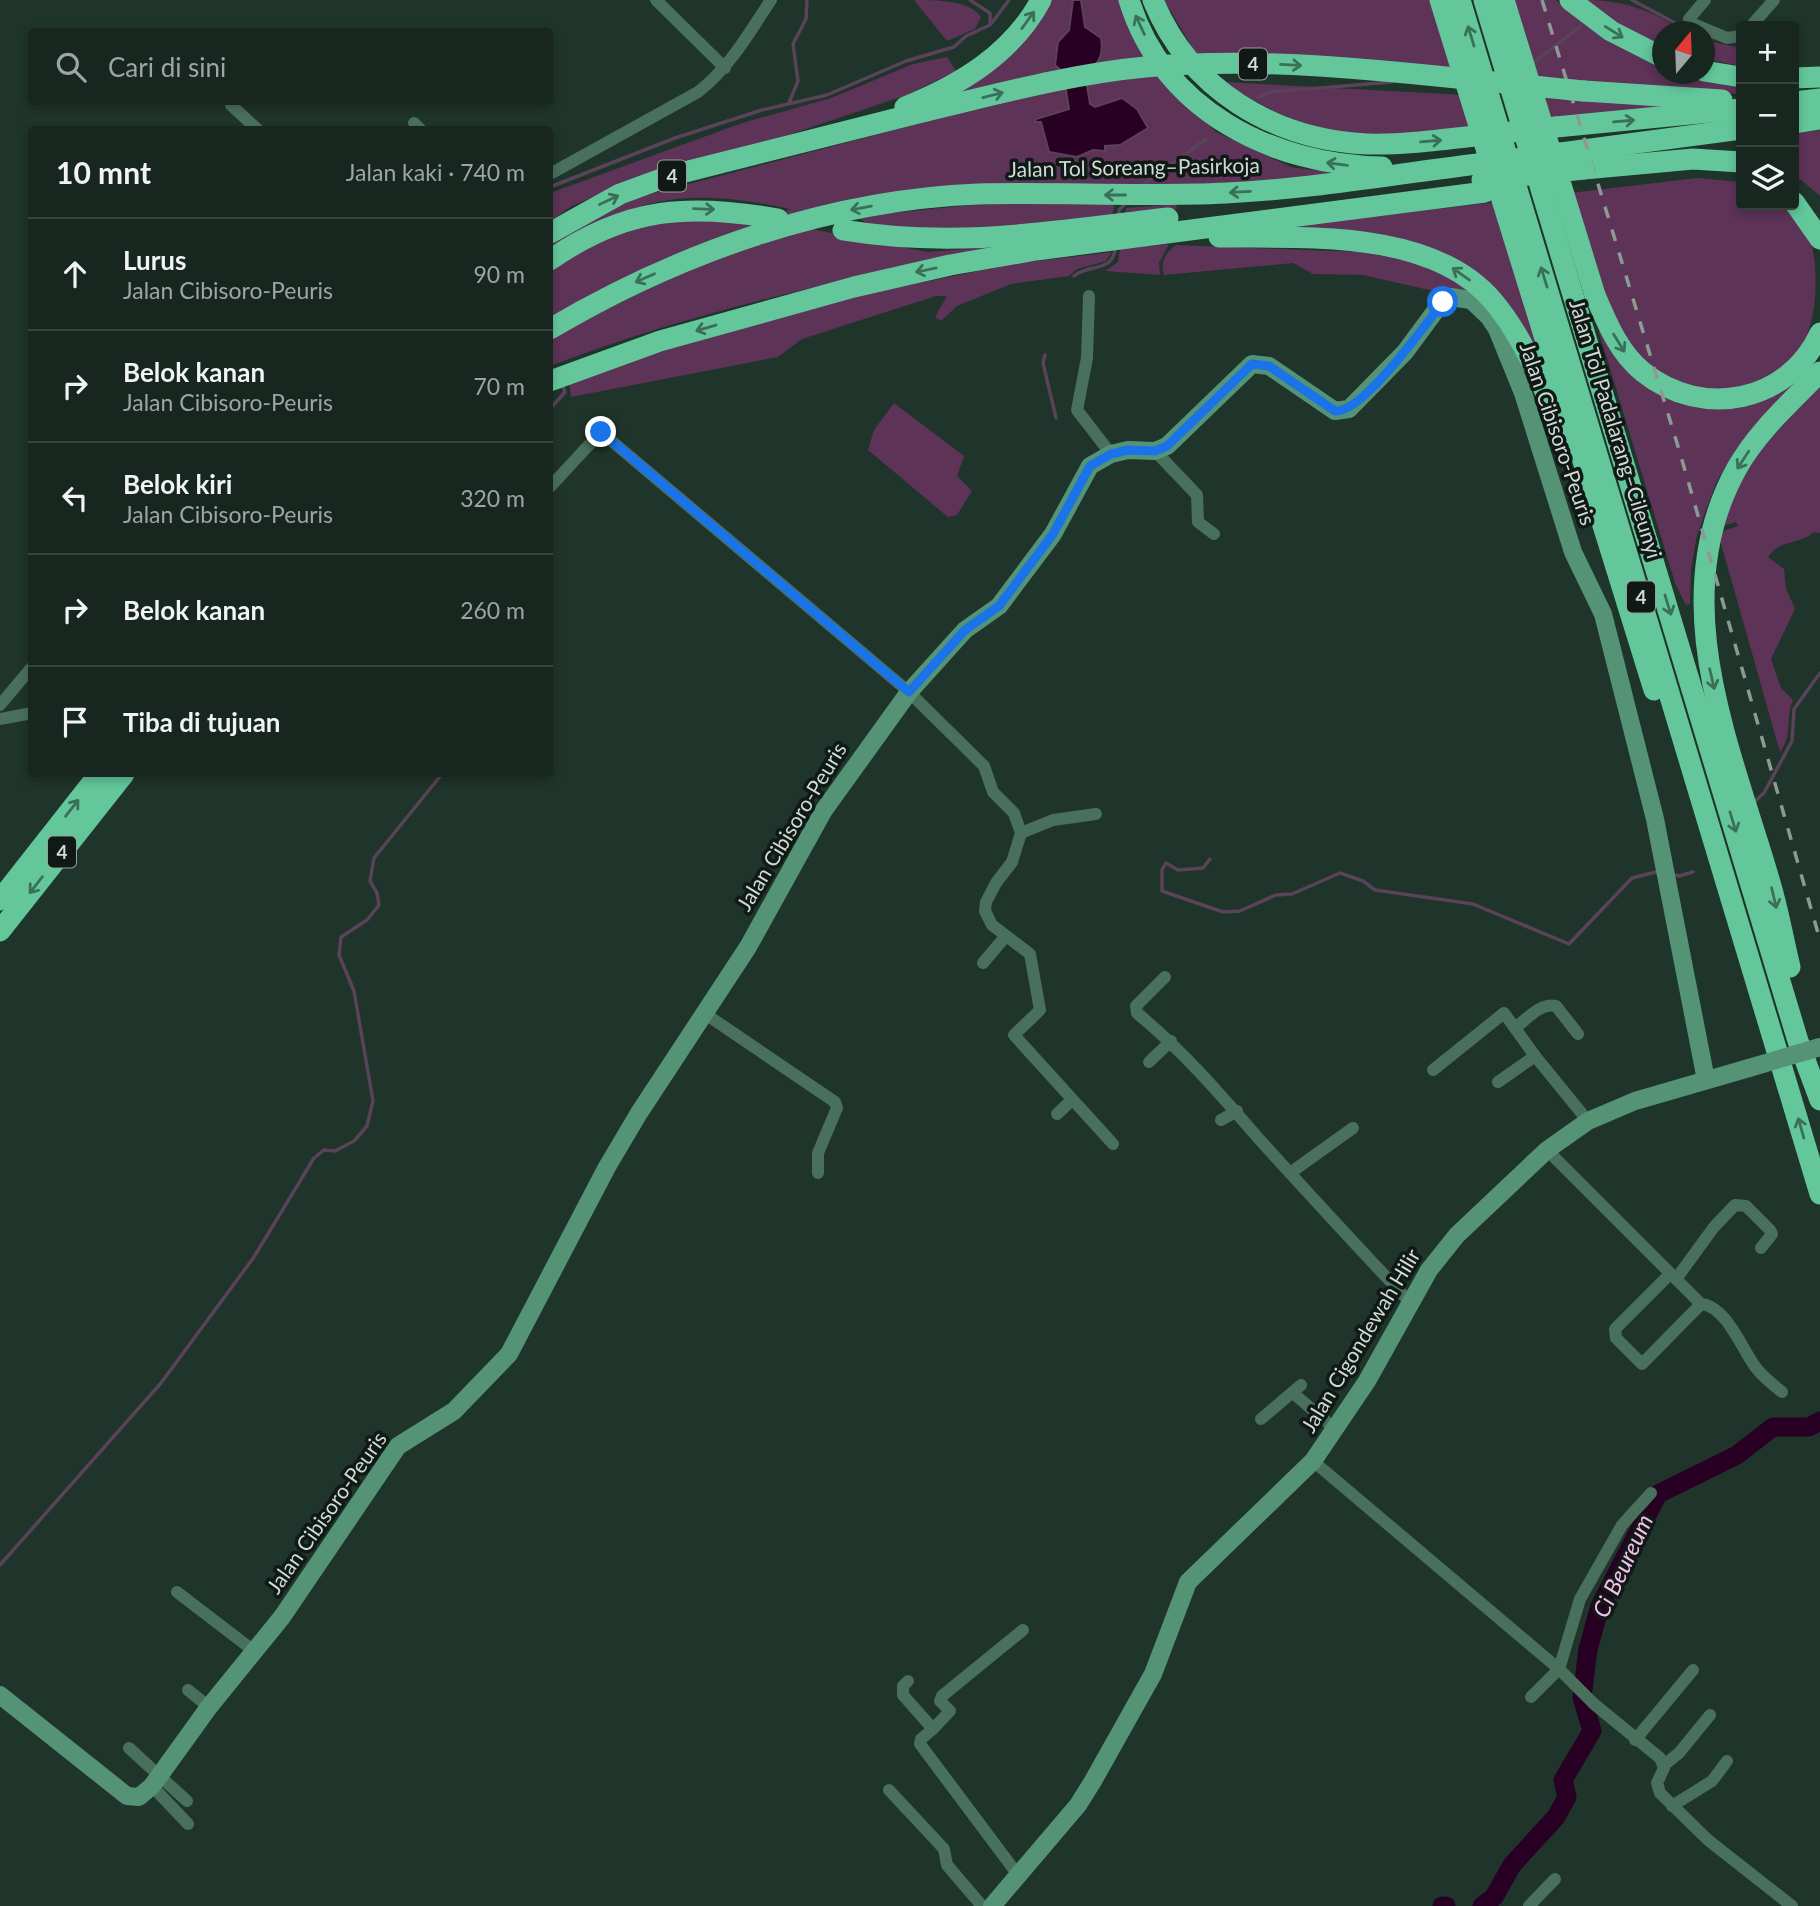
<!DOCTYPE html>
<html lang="id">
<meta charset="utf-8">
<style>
body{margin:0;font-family:Lato,sans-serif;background:#202f29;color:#f1f3f6}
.controls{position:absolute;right:21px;top:21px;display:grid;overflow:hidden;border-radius:7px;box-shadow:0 4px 10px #0003}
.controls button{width:63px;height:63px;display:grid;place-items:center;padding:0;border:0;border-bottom:2px solid #36443e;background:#172720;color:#f1f3f6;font:35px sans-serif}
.compass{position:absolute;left:1652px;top:21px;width:63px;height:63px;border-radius:50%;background:#172720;box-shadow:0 4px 10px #0003;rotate:19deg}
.stop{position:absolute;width:21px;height:21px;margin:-16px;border:5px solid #1a73e8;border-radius:50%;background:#fff}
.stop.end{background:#1a73e8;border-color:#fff;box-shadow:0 2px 7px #0008}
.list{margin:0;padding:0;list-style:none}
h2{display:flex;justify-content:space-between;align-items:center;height:91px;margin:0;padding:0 28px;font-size:30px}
h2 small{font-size:23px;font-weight:400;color:#9ea5a5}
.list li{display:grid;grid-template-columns:46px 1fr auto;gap:21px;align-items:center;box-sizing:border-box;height:112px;padding:0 28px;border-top:2px solid #36443e}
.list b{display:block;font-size:26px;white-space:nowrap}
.list p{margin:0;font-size:23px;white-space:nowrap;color:#9ea5a5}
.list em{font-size:23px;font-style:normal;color:#9ea5a5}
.icon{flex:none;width:38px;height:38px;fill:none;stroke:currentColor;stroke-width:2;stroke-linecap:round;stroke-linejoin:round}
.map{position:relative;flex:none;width:1820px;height:1906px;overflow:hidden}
.search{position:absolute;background:#172720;box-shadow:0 4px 10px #0003;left:28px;top:28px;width:525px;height:77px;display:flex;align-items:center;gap:18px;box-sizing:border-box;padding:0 24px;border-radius:7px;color:#9ea5a5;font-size:26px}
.panel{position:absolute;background:#172720;box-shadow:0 4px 10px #0003;left:28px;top:126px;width:525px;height:651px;border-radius:7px}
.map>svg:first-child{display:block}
.green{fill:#5d3357}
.water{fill:#280024;stroke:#5a4259;stroke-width:2}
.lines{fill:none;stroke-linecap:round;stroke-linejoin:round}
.stream{stroke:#5a4259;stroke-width:3.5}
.river{stroke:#280024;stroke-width:19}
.street{stroke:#496f5d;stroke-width:12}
.secondary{stroke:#559376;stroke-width:18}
.highway{stroke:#63c79b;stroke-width:21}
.rail{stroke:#8b9b93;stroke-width:3.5;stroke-dasharray:12 12;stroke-linecap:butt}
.secondary-bridge{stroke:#559376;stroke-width:18}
.highway-bridge{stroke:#63c79b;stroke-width:21}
.oneway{stroke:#3a7058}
.route{stroke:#1a73e8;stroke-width:9}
.labels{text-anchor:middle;stroke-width:7;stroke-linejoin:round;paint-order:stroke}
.shield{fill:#101915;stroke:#96a29b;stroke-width:2}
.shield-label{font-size:19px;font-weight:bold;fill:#cfdcd5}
.street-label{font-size:21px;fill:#cfdcd5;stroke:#101915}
.water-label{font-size:23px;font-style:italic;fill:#f8c0ef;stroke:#101915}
</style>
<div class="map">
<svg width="1820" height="1906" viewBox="0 0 1820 1906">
<rect width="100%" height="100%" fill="#1f342a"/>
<g class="green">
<path d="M 914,0 C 937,0 970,0 981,17 L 975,29 L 947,41 Z"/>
<path d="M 1051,0 L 1122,0 L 1164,82 L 1216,132 L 1291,167 L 1328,172 L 1331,177 L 855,202 L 550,323 L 550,269 L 635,220 L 769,219 L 790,209 C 691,188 633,193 550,255 L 550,244 L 571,227 L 632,199 L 929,121 Z"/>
<polygon points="1164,0 1436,0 1462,75 1199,59"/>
<path d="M 1511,0 L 1556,0 L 1588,25 L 1662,65 L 1662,74 C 1688,74 1711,80 1736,87 L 1737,94 L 1536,81 Z"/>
<path d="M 1586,0 C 1621,0 1653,10 1682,31 L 1662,32 L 1662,46 L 1616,23 Z"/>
<polygon points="1704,40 1741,48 1741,66 1705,59"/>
<polygon points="947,57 956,71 907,95 752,147 658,169 572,206 550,221 550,193 742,123 831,98 913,64"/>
<path d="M 1224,82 L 1465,95 L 1474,126 C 1372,143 1312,141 1224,82 Z"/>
<polygon points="1540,96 1697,105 1547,119"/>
<polygon points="1820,130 1820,196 1794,174 1794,134"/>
<path d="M 1697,178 L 1741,182 L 1741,205 L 1785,205 C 1793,215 1805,227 1811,239 C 1820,281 1819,346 1778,373 C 1733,403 1668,390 1633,351 C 1605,318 1585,236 1570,193 Z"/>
<polygon points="1497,202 1545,370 1458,261 1246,231"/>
<polygon points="992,203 1115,203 1112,215 1007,233 873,227 860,219 860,216"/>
<polygon points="1176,204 1177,209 1151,213 1150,246 1169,244 1159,263 1160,275 1105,271 1118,262 1126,208"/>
<path d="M 806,228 L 928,252 L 989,247 L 987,250 C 840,280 690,312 550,366 L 550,338 L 698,264 Z"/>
<path d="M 1176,245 L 1360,252 L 1431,265 L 1486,303 L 1363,275 L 1313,274 L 1293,263 L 1164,275 C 1160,262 1165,253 1176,245 Z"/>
<polygon points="1112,252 1106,261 1077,269 1069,276 1011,284 957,306 941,321 935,317 947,296 936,296 802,339 778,357 571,397 569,381 635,358 866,294 1012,264"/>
<polygon points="1598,329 1681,400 1795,382 1736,449 1716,483 1697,535 1691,569 1690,604 1686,605 1675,583"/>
<path d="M 1820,385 L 1820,533 L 1814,532 C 1800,545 1779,539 1768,557 L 1784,569 L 1786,588 L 1795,609 L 1771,659 L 1781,688 L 1793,700 C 1785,719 1793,736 1780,752 L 1718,533 L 1738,526 L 1736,522 L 1718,527 L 1753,458 Z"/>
<polygon points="894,403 964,456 957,476 972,491 957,515 948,517 868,450 874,430"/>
</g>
<path class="water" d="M 1073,0 L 1081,0 L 1085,27 L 1101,38 C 1104,56 1099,63 1085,74 L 1090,104 L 1095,107 L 1122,98 L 1137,109 L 1148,128 L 1120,145 L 1105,146 L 1105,151 L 1093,150 L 1077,157 L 1049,152 L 1041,122 L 1035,122 L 1036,119 L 1069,109 L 1063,72 L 1055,65 L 1058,42 L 1069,30 Z"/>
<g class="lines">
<g class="stream">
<polyline points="1632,0 1692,32"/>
<polyline points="991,24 1009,0"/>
<polyline points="1704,37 1711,39"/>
<polyline points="1533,63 1581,26"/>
<polyline points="1258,97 1271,92 1392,82"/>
<polyline points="789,103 798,81 793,44 806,19 807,0"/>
<polyline points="550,187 675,138 762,110 827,95 906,61 954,47 966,36 990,25 990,13 970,0"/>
<polyline points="1140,187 1206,139"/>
<polyline points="1119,217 1119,210 1126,203"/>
<path d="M 1074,276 C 1091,262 1112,275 1116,246"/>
<polyline points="1045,355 1043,363 1056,418"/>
<polyline points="550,409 565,392 562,384"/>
<polyline points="1753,803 1764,793 1792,741 1794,709 1820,673"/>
<polyline points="1210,859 1203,868 1178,870 1166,863 1162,870 1162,891 1223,912 1240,911 1276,895 1292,894 1340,873 1363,881 1375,890 1473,904 1569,944 1632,878 1660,871"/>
<polyline points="1671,874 1679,876 1693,872"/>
<polyline points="0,1565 161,1383 254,1257 314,1158 324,1150 335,1151 354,1141 367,1126 373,1101 354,991 339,955 341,937 367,920 379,905 377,893 370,881 374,858 442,774"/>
</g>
<g class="river">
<polyline points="1442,1906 1446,1906"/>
<polyline points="1482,1906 1494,1897 1512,1865 1556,1817 1567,1797 1563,1780 1592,1731 1582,1697 1588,1649 1600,1606 1658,1494 1737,1455 1773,1427 1809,1427 1820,1421"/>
</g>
<g class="street">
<polyline points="656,0 725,68"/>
<polyline points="1705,0 1689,19 1691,23 1727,38 1741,36"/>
<polyline points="1751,26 1774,0"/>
<polyline points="231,105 258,130"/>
<polyline points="414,123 421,130"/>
<path d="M 550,174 L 698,92 C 730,67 749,33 771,0"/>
<polyline points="1089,296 1087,358 1077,410 1111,454"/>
<polyline points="1155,451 1197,495 1198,522 1214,534"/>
<polyline points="550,487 601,432 909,692 984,766 993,792 1014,813 1021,833 1012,862 996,883 986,902 985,911 992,925 1030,954 1040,1010 1014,1035 1113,1144"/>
<polyline points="0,705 32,667"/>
<polyline points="0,719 32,713"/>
<polyline points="1021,833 1053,820 1096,814"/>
<polyline points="983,963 1005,937"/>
<path d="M 1165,977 L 1136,1006 L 1137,1013 C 1183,1051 1220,1094 1259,1139 C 1309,1194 1359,1249 1411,1303"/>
<polyline points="704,1013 835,1102 837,1108 818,1153 818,1173"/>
<path d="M 1515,1028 C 1527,1019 1541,1002 1556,1006 L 1578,1034"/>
<polyline points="1149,1062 1171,1041"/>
<polyline points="1433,1070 1504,1013 1535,1056 1588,1121"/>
<polyline points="1498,1082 1535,1056"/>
<polyline points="1057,1114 1072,1100"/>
<polyline points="1221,1120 1237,1111"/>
<path d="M 1547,1150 L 1701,1304 C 1727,1306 1743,1352 1757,1369 C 1764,1378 1774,1385 1782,1392"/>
<polyline points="1290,1173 1353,1128"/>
<polyline points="1670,1274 1615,1329 1616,1338 1642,1364 1701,1304"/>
<polyline points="1676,1279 1714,1227 1735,1205 1746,1206 1770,1230 1772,1234 1761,1248"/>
<polyline points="1293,1393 1336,1430"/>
<polyline points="1261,1419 1301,1385"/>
<polyline points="1313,1461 1559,1669 1594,1704 1660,1758 1664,1768 1657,1783 1660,1793 1708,1840 1792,1906"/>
<polyline points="177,1592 254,1651"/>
<polyline points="908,1681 903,1686 903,1695 933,1729 921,1739 920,1744 1018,1875"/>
<polyline points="188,1690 209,1707"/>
<polyline points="1531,1697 1559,1669 1580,1599 1622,1525 1651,1493"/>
<polyline points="933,1729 950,1711 940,1701 942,1696 1023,1630"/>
<polyline points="1635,1740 1693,1670"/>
<polyline points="129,1748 187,1801"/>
<polyline points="1664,1765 1679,1753 1710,1715"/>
<polyline points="152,1786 188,1824"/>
<polyline points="889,1790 944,1849 947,1865 982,1906"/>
<polyline points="1672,1806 1712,1781 1727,1761"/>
<polyline points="1529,1906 1555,1879"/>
</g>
<g class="secondary">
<polyline points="0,1695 127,1796 139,1797 152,1786 209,1707 282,1617 398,1446 454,1411 509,1354 607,1167 639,1113 748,947 824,810 909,692 965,630 999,606 1053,534 1090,466 1111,454 1128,450 1155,451 1167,446 1252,364 1269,366 1335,411 1349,409 1405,352 1442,302 1451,297 1471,300 1489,317 1497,329 1523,393 1573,552 1603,614 1655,819 1706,1080"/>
<polyline points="992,1906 1078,1805 1093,1781 1153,1674 1188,1582 1313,1461 1367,1381 1429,1270 1457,1235 1547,1150 1588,1121 1635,1101 1749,1068"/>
</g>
<g class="highway">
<path d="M 1129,0 C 1163,111 1273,165 1382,167"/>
<path d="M 1153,0 C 1189,89 1274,140 1367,144 C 1403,145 1439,140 1475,136"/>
<polyline points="1440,0 1654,690"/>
<polyline points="1460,0 1820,1194"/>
<polyline points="1484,0 1798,1041 1820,1100"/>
<path d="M 1504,0 L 1595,295 C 1607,323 1619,353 1643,372 C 1703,420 1789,402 1820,333"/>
<polyline points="1570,0 1611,31 1662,57"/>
<polyline points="1704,71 1741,77"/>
<polyline points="1794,78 1820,77"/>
<polyline points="1584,91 1722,100"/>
<polyline points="1794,102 1820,99"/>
<path d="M 905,107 C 960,85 1012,54 1041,0"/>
<polyline points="1794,123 1820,119"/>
<polyline points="1556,127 1741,109"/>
<polyline points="1561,153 1741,129"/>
<polyline points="1584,169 1693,159 1741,162"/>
<polyline points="1794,202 1820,239"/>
<path d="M 843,230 C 957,249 1055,231 1168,218"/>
<polyline points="550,233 620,194 669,176 926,111"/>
<path d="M 1219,237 C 1306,238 1432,229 1493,301 C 1526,340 1548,397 1566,444"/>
<path d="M 550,260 C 626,207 689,203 778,219"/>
<path d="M 550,329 C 679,253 827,200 978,194 C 1061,192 1144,197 1226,193 C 1311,189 1394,174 1478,164"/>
<polyline points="550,381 660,341 854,287 950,265 1036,250 1485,192"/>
<polyline points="0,900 99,774"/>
<polyline points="0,931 124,774"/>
<path d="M 1790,967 C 1783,938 1778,908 1769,879 C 1731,748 1663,600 1737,468 C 1757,432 1791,402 1820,372"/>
</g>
<polyline class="rail" points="1542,0 1680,453 1820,940"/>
<polyline class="secondary-bridge" points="1749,1068 1820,1047"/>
<g class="highway-bridge">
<path d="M 926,111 C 998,94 1071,74 1145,67 C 1290,54 1439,78 1584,91"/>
<polyline points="1475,136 1556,127"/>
<polyline points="1478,164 1561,153"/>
<polyline points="1482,180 1584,169"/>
</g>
</g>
<defs><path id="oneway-shaft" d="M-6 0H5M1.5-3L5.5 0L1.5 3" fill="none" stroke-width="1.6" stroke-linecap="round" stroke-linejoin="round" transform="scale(1.75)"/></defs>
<g class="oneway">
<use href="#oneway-shaft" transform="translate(1028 20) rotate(-54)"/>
<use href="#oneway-shaft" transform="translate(1140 25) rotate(-115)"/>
<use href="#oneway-shaft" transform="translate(1614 32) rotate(32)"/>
<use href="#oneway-shaft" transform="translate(1471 36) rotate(-107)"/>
<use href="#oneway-shaft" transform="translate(1291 65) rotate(3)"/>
<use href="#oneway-shaft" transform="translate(993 95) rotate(-14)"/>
<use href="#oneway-shaft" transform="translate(1624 121) rotate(-5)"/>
<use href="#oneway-shaft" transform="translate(1431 141) rotate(-5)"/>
<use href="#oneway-shaft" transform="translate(1337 164) rotate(-172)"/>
<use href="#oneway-shaft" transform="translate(1240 192) rotate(177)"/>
<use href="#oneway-shaft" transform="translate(1115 195) rotate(-180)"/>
<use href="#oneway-shaft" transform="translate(609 200) rotate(-25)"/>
<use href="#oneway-shaft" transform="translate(861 208) rotate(170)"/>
<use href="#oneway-shaft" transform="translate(704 209) rotate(2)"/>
<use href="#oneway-shaft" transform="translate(926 270) rotate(168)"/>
<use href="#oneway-shaft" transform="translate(1461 274) rotate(-145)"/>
<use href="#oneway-shaft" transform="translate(1544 277) rotate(-107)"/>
<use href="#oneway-shaft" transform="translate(645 278) rotate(156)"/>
<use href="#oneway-shaft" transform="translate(706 328) rotate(164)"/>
<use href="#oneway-shaft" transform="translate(1619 343) rotate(58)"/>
<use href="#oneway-shaft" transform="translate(1743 460) rotate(123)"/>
<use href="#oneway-shaft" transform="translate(1668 605) rotate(73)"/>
<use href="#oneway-shaft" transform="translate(1712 679) rotate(77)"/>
<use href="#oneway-shaft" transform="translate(72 808) rotate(-52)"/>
<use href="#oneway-shaft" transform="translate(1733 822) rotate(73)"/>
<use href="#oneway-shaft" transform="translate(36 885) rotate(128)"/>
<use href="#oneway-shaft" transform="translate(1774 898) rotate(77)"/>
<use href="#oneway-shaft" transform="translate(1801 1128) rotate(-106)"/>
</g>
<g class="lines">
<path class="route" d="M 601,432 L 909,692 L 965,630 L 999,606 L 1053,534 L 1090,466 L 1111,454 L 1128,450 L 1155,451 L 1167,446 L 1252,364 L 1269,366 L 1335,411 C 1362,414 1425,325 1443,302"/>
</g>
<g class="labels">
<g class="shield">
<rect x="1239" y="48.5" width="28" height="31" rx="5"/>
<rect x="658" y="160.5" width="28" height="31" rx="5"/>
<rect x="1627" y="581.5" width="28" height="31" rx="5"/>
<rect x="48" y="836.5" width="28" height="31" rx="5"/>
</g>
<g class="shield-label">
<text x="1253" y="71">4</text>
<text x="672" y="183">4</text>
<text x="1641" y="604">4</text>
<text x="62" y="859">4</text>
</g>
<g class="street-label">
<text transform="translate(1134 168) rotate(-1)" y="7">Jalan Tol Soreang–Pasirkoja</text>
<text transform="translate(1615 429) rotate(73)" y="7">Jalan Tol Padalarang–Cileunyi</text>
<text transform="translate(1557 434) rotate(71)" y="7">Jalan Cibisoro-Peuris</text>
<text transform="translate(792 827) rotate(-59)" y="7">Jalan Cibisoro-Peuris</text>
<text transform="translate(1361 1341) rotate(-59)" y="7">Jalan Cigondewah Hilir</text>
<text transform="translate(327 1513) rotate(-55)" y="7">Jalan Cibisoro-Peuris</text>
</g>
<g class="water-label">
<text transform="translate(1623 1566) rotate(-65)" y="8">Ci Beureum</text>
</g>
</g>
</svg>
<div class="controls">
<button>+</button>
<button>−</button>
<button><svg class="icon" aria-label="layers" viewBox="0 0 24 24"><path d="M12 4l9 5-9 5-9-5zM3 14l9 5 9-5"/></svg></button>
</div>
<svg class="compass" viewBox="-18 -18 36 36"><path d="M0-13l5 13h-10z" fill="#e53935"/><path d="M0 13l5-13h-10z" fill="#9ea5a5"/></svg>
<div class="stop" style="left:1443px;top:302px"></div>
<div class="stop end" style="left:601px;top:432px"></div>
<div class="search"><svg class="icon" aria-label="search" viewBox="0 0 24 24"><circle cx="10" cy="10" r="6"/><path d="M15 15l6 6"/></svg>Cari di sini</div>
<section class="panel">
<h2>10 mnt<small>Jalan kaki · 740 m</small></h2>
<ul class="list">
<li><svg class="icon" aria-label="ahead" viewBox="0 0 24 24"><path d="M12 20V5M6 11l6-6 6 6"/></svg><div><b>Lurus</b><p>Jalan Cibisoro-Peuris</p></div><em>90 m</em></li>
<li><svg class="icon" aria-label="right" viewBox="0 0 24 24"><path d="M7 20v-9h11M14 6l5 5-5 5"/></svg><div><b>Belok kanan</b><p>Jalan Cibisoro-Peuris</p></div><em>70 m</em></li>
<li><svg class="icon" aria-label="left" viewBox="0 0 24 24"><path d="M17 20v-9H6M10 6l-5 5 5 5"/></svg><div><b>Belok kiri</b><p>Jalan Cibisoro-Peuris</p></div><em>320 m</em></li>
<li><svg class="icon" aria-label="right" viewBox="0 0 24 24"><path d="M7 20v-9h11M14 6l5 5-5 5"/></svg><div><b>Belok kanan</b></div><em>260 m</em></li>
<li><svg class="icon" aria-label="arrive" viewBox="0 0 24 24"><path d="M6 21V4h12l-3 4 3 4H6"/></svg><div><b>Tiba di tujuan</b></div></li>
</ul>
</section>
</div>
